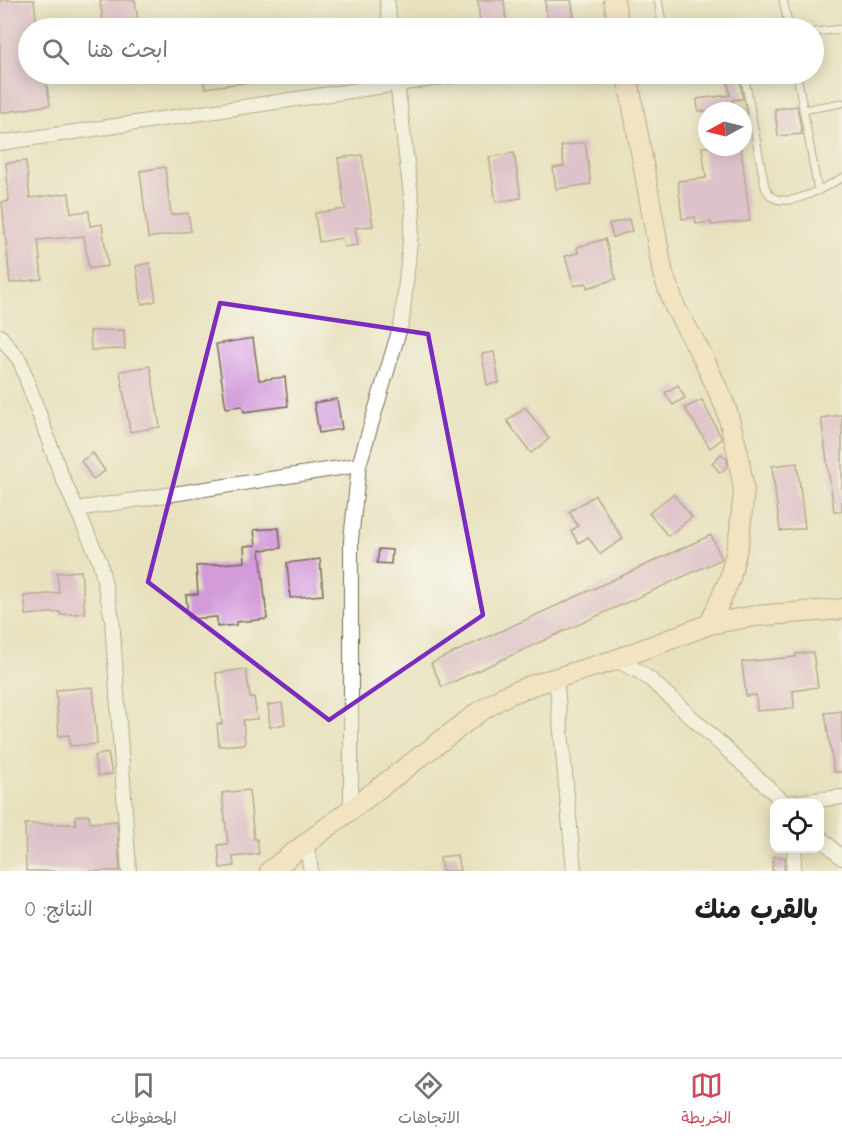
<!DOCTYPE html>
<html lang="ar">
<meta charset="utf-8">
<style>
body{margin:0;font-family:"Comic Neue","Playpen Sans Arabic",sans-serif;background:#f6f6f6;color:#202124;direction:rtl}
.controls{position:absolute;right:18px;bottom:18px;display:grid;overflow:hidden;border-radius:12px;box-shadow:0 3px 15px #0003}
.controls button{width:54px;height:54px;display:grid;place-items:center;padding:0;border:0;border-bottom:2px solid #e0e0e0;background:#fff;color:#202124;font:30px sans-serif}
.compass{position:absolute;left:698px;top:102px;width:54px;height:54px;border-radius:50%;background:#fff;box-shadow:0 3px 15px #0003;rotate:263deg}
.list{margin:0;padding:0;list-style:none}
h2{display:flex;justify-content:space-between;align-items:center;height:78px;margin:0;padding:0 24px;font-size:26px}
h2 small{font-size:20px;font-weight:400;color:#757577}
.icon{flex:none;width:33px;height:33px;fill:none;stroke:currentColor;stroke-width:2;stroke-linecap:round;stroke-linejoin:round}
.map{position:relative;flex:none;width:842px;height:871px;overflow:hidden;direction:ltr}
.search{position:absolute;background:#fff;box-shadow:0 3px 15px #0003;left:18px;right:18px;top:18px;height:66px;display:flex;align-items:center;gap:15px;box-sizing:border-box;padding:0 21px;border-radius:33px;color:#757577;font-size:22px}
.sheet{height:186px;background:#fff}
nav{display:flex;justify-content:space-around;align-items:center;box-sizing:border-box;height:84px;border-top:2px solid #e0e0e0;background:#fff;font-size:16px;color:#757577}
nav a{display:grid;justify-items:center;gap:3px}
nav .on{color:#d1495b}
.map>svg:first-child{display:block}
.building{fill:#d39bd9}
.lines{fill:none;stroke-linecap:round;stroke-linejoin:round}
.lane-casing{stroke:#786a56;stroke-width:9}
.street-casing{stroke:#786a56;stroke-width:16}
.secondary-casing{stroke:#786a56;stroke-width:22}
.lane{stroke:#fff;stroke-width:7}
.street{stroke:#fff;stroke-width:14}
.secondary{stroke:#fee4c6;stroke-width:20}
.marked{fill:none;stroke:#7b2cbf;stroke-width:4.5;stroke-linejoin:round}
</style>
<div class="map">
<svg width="842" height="871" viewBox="0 0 842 871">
<rect width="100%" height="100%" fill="#fff"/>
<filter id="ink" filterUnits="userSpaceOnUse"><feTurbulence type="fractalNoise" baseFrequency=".0167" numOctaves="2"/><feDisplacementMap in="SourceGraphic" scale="12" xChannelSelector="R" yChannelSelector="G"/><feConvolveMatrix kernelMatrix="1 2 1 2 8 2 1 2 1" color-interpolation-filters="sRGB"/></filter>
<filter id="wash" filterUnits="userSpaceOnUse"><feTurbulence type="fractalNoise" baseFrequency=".008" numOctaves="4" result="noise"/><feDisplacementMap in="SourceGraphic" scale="24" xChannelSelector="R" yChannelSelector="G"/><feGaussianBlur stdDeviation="1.35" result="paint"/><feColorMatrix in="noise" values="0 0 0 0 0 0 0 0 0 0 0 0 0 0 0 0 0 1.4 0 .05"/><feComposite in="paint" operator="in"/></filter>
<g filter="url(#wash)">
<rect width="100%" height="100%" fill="#e8e1be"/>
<g id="blocks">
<g class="building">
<polygon points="0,0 34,0 37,28 28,28 28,74 45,74 50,105 0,113"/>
<polygon points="107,0 135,0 139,28 104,28 100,1"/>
<polygon points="478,0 504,0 506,23 480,25"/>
<polygon points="545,0 571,0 574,16 547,20"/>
<polygon points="203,74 250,74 250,82 205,88"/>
<polygon points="726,74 739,74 743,99 732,100 733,111 698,111 697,99 730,95"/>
<polygon points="797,106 802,134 778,136 775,109"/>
<polygon points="585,142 591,184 556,189 553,168 564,166 561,146"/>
<polygon points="702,147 715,147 716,151 741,148 750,221 711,225 711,222 696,224 695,217 682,219 678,181 706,178"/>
<polygon points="514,153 521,198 496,202 489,157"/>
<polygon points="362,155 373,226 355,228 358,245 344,247 342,238 319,242 315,213 345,209 338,158"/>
<polygon points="26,161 30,198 69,193 71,213 89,211 90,226 102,224 108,266 89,269 84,236 38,240 42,279 10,283 2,202 9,201 6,163"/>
<polygon points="165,167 171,215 188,213 191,231 148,238 140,171"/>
<polygon points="629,219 632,231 613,237 609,224"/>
<polygon points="605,239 616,279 587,288 586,283 574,286 565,256 578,253 577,247"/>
<polygon points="150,263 156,301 142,304 136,266"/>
<polygon points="124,330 125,349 91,350 90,331"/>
<polygon points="253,338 259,380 285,377 288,406 244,412 242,406 226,408 216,344"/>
<polygon points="494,352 499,383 487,385 482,354"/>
<polygon points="150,366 160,427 130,432 120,371"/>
<polygon points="678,385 685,398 673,405 665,393"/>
<polygon points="337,399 342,429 319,433 314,403"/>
<polygon points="702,400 722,439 710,448 685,408"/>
<polygon points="525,407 549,439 531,453 507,421"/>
<polygon points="842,415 842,511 834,511 821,418"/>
<polygon points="93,453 105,471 93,479 81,461"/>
<polygon points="721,454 727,459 728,466 720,473 712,463"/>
<polygon points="797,463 805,528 780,531 772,466"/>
<polygon points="673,494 692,517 668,536 649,513"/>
<polygon points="595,495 623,539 600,554 588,537 578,543 571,531 578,526 569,512"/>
<polygon points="279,528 281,548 260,550 267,619 236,622 236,625 217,627 217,617 188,619 186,595 198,594 196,566 245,562 244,546 256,545 254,530"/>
<polygon points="711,535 722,559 442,687 431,663"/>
<polygon points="379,549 392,550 391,564 377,563"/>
<polygon points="320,559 323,595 290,598 287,563"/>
<polygon points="81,571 85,613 61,615 60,612 26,615 24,596 59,593 57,573"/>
<polygon points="813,652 818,687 793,691 794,708 757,711 756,695 746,696 742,662 796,657 796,654"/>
<polygon points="246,669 250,698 254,697 257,719 243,720 245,744 219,746 217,724 222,724 216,673"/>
<polygon points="93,687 97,744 70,746 69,735 59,736 56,690"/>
<polygon points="282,703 285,724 270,727 268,705"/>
<polygon points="842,711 842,772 834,772 825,713"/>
<polygon points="108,753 112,774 98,776 94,756"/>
<polygon points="249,790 254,839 257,839 259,854 233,857 234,866 220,868 218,845 228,844 222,793"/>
<polygon points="89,815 90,823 117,821 120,871 26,871 25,824 76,824 75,816"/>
<polygon points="457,855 460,871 442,871 440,857"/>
<polygon points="773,857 785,857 784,871 772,871"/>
</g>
</g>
</g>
<g filter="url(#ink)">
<use href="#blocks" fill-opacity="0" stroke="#786a56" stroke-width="1.5"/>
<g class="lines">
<defs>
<g id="lane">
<polyline points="658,0 663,28"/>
<polyline points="783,0 789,28"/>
<polyline points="814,32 842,29"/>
<path d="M 744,74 L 765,187 C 767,190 768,193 770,195 C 786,211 827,186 842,178"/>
<polyline points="797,74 818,191"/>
<polyline points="803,110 842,103"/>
</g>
<g id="street">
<polyline points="387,0 390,28"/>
<polyline points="0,143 465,74"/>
<polyline points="0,336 20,361 60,472 100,562 112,618 129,871"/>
<polyline points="77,509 359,465"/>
<polyline points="615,660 635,669 651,680 786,804"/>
<polyline points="556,677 574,871"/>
<polyline points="786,803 842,797"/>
<polyline points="351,808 351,540 359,465 402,321 413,212 396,74"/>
<polyline points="820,837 842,858"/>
<polyline points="306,843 311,871"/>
<polyline points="793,871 795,848"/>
</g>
<g id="secondary">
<polyline points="614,0 619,28"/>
<polyline points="627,74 663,274 675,307 703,357 726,408 737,449 744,491 739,539 730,578 710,624"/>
<polyline points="270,871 479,712 505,696 530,686 615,660 710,624 755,616 842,609"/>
</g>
</defs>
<use href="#lane" class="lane-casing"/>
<use href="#street" class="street-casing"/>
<use href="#secondary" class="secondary-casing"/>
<use href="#lane" class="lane"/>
<use href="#street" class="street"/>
<use href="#secondary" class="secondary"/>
</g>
</g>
<path d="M0 0H842V871H0ZM 220,303 L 428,334 L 483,615 L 329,720 L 148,582 Z" fill="#e8e1be" fill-opacity=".55" fill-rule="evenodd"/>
<path class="marked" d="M 220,303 L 428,334 L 483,615 L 329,720 L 148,582 Z"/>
</svg>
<div class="controls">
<button><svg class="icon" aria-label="locate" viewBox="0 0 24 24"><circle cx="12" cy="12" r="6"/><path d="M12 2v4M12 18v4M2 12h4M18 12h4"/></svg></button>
</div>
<svg class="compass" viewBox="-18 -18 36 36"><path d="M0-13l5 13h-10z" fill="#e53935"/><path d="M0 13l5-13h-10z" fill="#757577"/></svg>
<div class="search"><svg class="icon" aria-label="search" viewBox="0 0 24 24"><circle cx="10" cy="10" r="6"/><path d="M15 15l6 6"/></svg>ابحث هنا</div>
</div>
<section class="sheet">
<h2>بالقرب منك<small>النتائج: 0</small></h2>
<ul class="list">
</ul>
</section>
<nav>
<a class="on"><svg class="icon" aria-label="map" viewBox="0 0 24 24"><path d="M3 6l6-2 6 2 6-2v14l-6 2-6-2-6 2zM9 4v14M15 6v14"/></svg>الخريطة</a>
<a><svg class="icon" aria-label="directions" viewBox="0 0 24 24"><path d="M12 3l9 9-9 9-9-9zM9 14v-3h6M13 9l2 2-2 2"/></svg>الاتجاهات</a>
<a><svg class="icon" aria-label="saved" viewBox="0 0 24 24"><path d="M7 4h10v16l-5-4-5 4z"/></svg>المحفوظات</a>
</nav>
